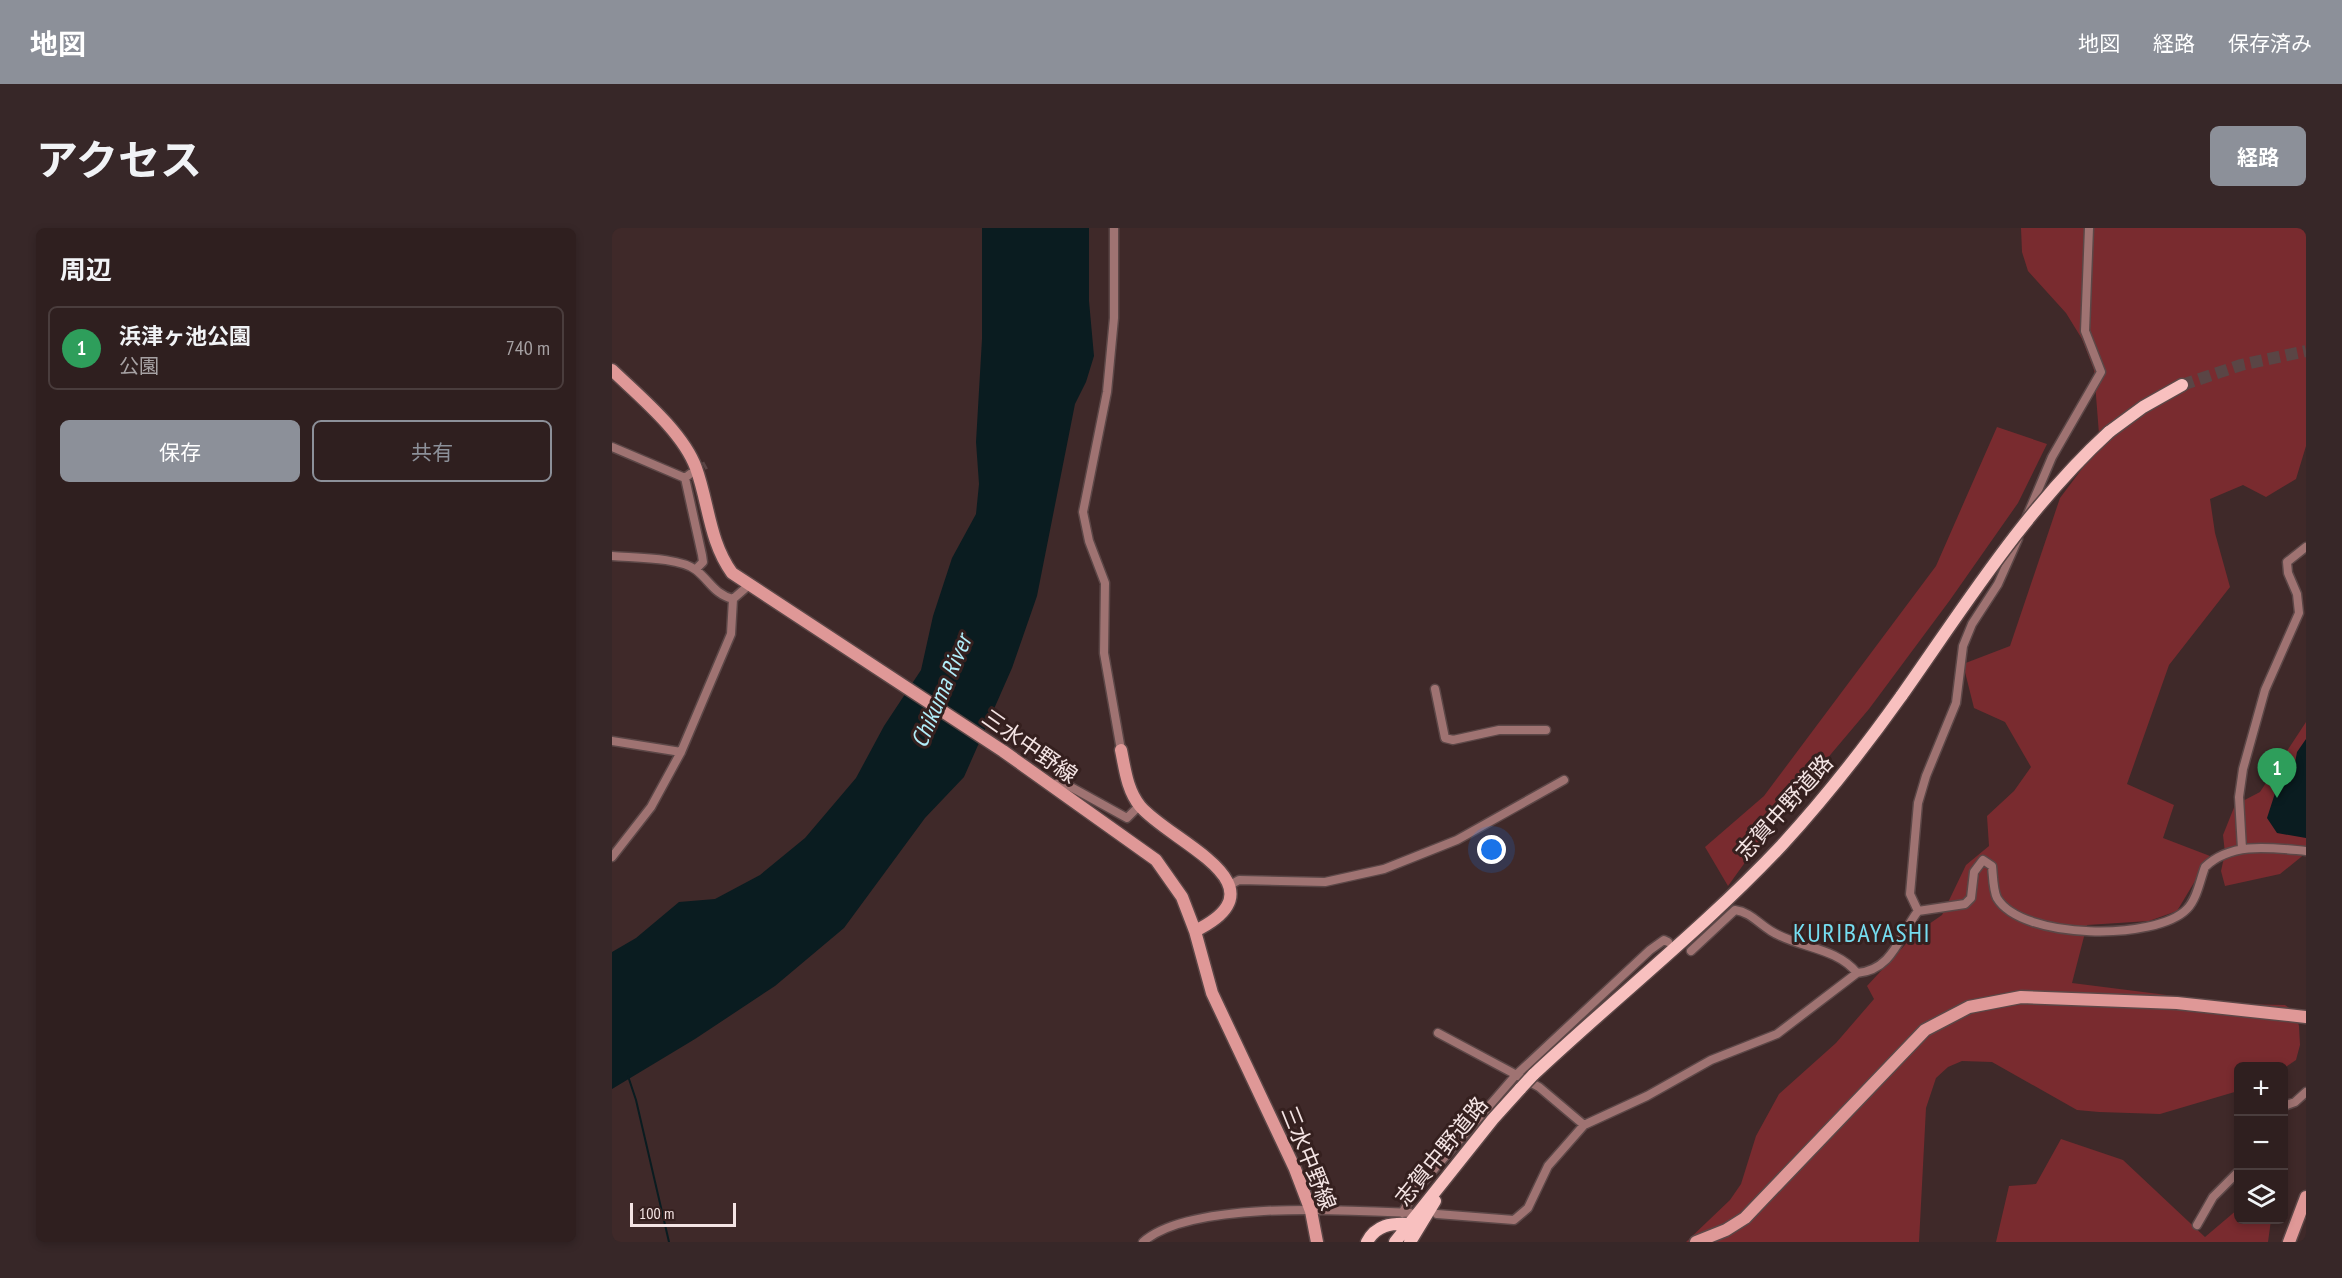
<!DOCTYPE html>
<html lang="ja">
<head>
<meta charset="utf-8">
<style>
	:root { --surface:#2f1f1f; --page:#372728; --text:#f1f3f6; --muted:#a7a2a4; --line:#4a3d3d; --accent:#8c9099 }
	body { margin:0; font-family:"PT Sans Narrow","Noto Sans JP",sans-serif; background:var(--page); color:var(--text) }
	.controls { position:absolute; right:18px; bottom:18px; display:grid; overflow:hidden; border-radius:9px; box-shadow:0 3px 9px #0003 }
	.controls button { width:54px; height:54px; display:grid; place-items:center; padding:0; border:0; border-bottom:2px solid var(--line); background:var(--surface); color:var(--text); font:30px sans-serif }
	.scale { position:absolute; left:18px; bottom:15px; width:106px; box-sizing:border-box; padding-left:6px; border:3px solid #f4e4e4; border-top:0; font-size:16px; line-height:21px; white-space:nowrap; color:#f4e4e4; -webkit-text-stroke:4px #35201f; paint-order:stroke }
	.you { position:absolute; left:880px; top:622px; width:21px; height:21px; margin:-15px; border:4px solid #fff; border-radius:50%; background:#1a73e8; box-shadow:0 0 0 9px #1a73e833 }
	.badge { display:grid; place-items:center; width:39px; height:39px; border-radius:50%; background:var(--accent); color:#fff; font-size:20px; font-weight:700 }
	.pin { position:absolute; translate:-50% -50px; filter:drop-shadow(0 2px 3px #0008) }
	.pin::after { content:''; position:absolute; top:32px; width:21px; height:18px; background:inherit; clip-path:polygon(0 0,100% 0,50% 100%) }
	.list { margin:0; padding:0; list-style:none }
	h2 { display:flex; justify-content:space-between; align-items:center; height:78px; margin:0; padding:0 24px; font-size:26px }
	h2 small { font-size:20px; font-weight:400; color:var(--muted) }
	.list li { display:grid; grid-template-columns:39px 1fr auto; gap:18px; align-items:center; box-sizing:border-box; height:84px; margin:0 12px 12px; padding:0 12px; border:2px solid var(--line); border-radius:9px }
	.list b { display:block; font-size:22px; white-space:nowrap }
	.list p { margin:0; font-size:20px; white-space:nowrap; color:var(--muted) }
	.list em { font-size:20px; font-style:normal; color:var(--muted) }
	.actions { display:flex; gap:12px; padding:18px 24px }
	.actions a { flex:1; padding:14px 0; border:2px solid var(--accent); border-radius:9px; text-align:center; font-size:21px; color:var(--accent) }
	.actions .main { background:var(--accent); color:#fff }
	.icon { flex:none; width:33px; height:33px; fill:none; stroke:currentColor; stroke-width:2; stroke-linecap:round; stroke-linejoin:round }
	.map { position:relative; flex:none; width:1694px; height:1014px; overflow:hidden; border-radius:9px }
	header { display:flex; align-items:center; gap:36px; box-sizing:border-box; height:84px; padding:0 30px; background:var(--accent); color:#fff }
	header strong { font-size:28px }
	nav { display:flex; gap:33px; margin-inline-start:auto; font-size:21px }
	.intro { display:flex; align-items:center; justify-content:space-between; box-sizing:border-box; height:144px; padding:0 36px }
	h1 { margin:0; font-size:42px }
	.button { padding:15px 27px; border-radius:9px; background:var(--accent); color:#fff; font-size:21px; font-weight:700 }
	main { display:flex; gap:36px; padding:0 36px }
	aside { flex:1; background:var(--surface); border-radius:9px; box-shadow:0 3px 9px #0003 }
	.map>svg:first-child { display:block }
	.green { fill:#792b2f }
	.water { fill:#0a1c20 }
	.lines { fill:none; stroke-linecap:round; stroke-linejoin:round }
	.stream { stroke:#0a1c20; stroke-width:2 }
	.street-tunnel { stroke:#5a4545; stroke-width:8; stroke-dasharray:8 4; stroke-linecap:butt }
	.primary-tunnel { stroke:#5a4545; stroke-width:12; stroke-dasharray:12 6; stroke-linecap:butt }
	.street-casing { stroke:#5c4747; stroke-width:11 }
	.secondary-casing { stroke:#5c4747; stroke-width:15 }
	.primary-casing { stroke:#5c4747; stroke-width:15 }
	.street { stroke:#9f7372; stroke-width:8 }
	.secondary { stroke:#df9897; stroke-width:12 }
	.primary { stroke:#f8c0bf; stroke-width:12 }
	.primary-bridge-casing { stroke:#5c4747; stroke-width:15; stroke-linecap:butt }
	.primary-bridge { stroke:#f8c0bf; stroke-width:12 }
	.labels { text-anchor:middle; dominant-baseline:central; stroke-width:6; stroke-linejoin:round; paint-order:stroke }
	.street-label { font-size:22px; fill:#f4e4e4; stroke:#35201f }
	.water-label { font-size:24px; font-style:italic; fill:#b2eefa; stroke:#35201f }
	.quarter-label { font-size:26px; letter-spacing:1.5px; fill:#75ddf0; stroke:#35201f }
</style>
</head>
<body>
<header>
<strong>地図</strong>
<nav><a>地図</a><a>経路</a><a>保存済み</a></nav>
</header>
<div class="intro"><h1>アクセス</h1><a class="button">経路</a></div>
<main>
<aside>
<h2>周辺<small></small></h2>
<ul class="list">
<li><span class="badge" style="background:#2e9e5b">1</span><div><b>浜津ヶ池公園</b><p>公園</p></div><em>740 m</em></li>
</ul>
<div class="actions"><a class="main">保存</a><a>共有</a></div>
</aside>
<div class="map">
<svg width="1694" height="1014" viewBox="0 0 1694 1014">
	<rect width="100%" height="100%" fill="#3f2929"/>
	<!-- green -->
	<path class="green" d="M 1409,0 L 1694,0 L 1694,218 L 1684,251 L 1654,269 L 1631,257 L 1598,271 L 1603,305 L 1618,359 L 1557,437 L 1515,556 L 1562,577 L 1551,610 L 1598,628 L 1565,683 L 1537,693 L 1475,697 L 1460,755 L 1626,776 L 1673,777 L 1683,784 L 1687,798 L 1688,817 L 1684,832 L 1672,840 L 1626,838 L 1626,863 L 1548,886 L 1487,884 L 1465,882 L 1380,834 L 1350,833 L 1336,839 L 1324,850 L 1314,880 L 1307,1014 L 1074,1014 L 1118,972 L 1129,956 L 1144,908 L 1167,866 L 1224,815 L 1262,771 L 1255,758 L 1304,705 L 1330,687 L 1354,637 L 1377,618 L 1375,588 L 1402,563 L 1419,539 L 1393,494 L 1362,480 L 1351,436 L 1398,418 L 1448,270 L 1469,242 L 1487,206 L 1482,142 L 1470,111 L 1454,85 L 1416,43 L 1410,24 Z
		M 1385,199 L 1435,216 L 1406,275 L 1338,372 L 1257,481 L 1165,590 L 1116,658 L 1093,619 L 1152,568 L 1324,338 Z
		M 1694,494 L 1694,625 L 1668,646 L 1613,658 L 1609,643 L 1613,625 L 1611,607 L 1623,577 L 1648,564 Z
		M 1449,911 L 1511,932 L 1593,1009 L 1626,981 L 1626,992 L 1659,992 L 1656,1014 L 1384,1014 L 1397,958 L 1424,956 Z"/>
	<!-- water -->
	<path class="water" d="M 370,0 L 477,0 L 477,73 L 482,128 L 474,154 L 463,176 L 425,368 L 400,440 L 352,549 L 313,590 L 232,700 L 163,758 L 83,811 L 0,861 L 0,724 L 24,710 L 67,674 L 103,671 L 148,647 L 193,610 L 244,550 L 272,498 L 309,442 L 321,388 L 340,330 L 364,286 L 367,256 L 364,214 L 370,111 Z
		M 1694,511 L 1694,610 L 1665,605 L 1655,590 L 1664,562 L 1682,540 L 1685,524 Z"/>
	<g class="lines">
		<!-- stream -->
		<path class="stream" d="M 16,848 L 24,872 L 57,1014"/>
		<!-- street-tunnel -->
		<path class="street-tunnel" d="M 81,244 L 94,237"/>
		<!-- primary-tunnel -->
		<path class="primary-tunnel" d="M 1570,157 L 1629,137 L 1694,123"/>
		<!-- street casing -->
		<g class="street-casing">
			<path id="street" d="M 502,0 L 502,90 L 495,164 L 471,284 L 477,313 L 493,355 L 492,425 L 509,522
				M 0,219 L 73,250 L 78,246
				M 73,250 L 90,327 L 91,334 L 84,341
				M 1415,288 L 1440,229 L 1489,144 L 1473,103 L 1477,0
				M 0,328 C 22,330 67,329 84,342 C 98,353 102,366 121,371 L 137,357
				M 823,461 L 833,510 L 841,512 L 887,502 L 934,502
				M 0,513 L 69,524
				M 441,559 L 448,553 L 515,590 L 528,577
				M 1630,621 L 1627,569 L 1631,541 L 1653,462 L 1687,385 L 1685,366 L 1676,345 L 1675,334 L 1694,319
				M 0,629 L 39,579 L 69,524 L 119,406 L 121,371
				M 618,657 L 627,652 L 713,654 L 772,641 L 845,612 L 952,552
				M 1306,683 L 1298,666 L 1306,575 L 1314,548 L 1344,475 L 1351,418 L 1360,396 L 1386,356 L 1406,311
				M 1079,723 L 1123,682 C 1138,684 1146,695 1159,703 C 1186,720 1224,719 1245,745
				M 826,805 L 927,859 L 972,897
				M 1672,878 L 1683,874 L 1694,864
				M 790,985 L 806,960 L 903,848 L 1038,722 L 1052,712 L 1056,714
				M 825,986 L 902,992 L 916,980 L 936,938 L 972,897 L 1035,868 L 1099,832 L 1165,806 L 1245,745 C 1281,742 1287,708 1306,683 L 1353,676 L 1359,670 L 1362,644 L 1371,632 L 1380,638 C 1381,647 1381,662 1385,670 C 1410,712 1544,713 1575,681 C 1585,671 1588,652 1593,639 C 1620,613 1661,620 1694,623
				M 1585,997 L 1601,969 L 1626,944
				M 531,1014 C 578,972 736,982 798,985"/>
		</g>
		<!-- secondary casing -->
		<g class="secondary-casing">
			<path id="secondary" d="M 0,142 C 27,168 71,204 84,240 C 97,276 97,313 120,345 L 391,523 L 544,632 L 570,669 L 583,703 L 600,765 L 683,941 L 699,983 L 705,1014
				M 509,522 C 513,541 515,562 528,578 C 558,614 677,657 583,703
				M 1084,1014 L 1114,1002 L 1133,990 L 1313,802 L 1357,779 L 1409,769 L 1565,775 L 1694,789
				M 1677,1014 L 1694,969"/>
		</g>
		<!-- primary casing -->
		<g class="primary-casing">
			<path id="primary" d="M 1497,204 L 1531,179 L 1570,157
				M 921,847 C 1003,770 1093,699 1170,617 C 1213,570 1253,519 1290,467
				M 755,1014 C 764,997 779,995 797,996
				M 783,1014 L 881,891 L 909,860
				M 798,1014 L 823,973"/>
		</g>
		<!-- street -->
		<use href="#street" class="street"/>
		<!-- secondary -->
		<use href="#secondary" class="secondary"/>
		<!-- primary -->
		<use href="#primary" class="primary"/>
		<!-- primary-bridge casing -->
		<g class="primary-bridge-casing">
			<path id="primary-bridge" d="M 1290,467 C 1354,376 1414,280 1497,204
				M 909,860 L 921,847"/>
		</g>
		<!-- primary-bridge -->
		<use href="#primary-bridge" class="primary-bridge"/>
	</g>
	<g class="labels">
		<!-- street labels -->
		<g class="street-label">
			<text transform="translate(418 518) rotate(35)">三水中野線</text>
			<text transform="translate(1172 579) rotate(-48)">志賀中野道路</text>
			<text transform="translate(829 923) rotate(-51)">志賀中野道路</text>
			<text transform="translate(697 930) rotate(68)">三水中野線</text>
		</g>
		<!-- water labels -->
		<g class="water-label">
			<text transform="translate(329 463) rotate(-67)">Chikuma River</text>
		</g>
		<!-- quarter labels -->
		<g class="quarter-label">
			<text x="1250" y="704">KURIBAYASHI</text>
		</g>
	</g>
</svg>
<div class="controls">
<button>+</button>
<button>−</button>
<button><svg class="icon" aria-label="layers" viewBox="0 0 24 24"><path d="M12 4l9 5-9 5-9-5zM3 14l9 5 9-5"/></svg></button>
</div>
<div class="scale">100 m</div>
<div class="you"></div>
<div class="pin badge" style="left:1665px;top:570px;background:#2e9e5b">1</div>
</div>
</main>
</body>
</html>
